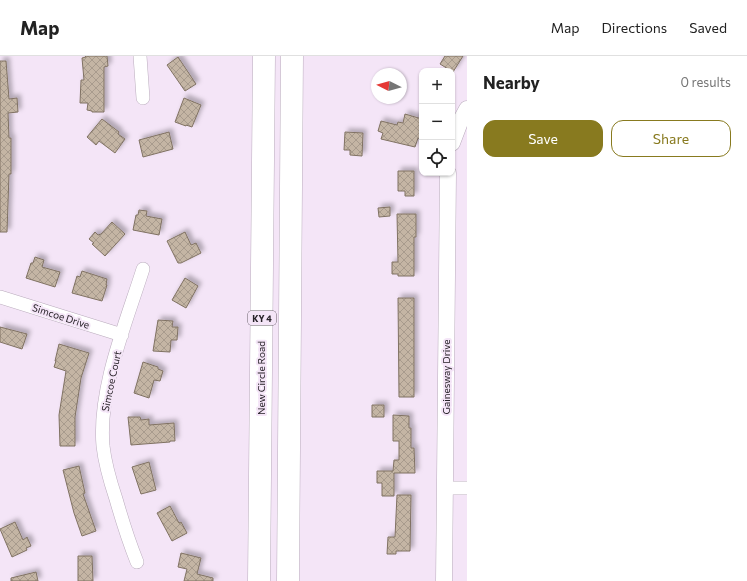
<!DOCTYPE html>
<html lang="en">
<head>
<meta charset="utf-8">
<style>
	:root { --surface:#fff; --page:#f6f6f6; --text:#222; --muted:#767676; --line:#e0e0e0; --accent:#887a1f }
	body { margin:0; font-family:Commissioner,sans-serif; background:var(--page); color:var(--text) }
	.controls { position:absolute; right:12px; top:12px; display:grid; overflow:hidden; border-radius:8px; box-shadow:0 1px 3px #0004 }
	.controls button { width:36px; height:36px; display:grid; place-items:center; padding:0; border:0; border-bottom:1px solid var(--line); background:var(--surface); color:var(--text); font:20px sans-serif }
	.compass { position:absolute; left:371px; top:12px; width:36px; height:36px; border-radius:50%; background:var(--surface); box-shadow:0 1px 3px #0004; rotate:276deg }
	.list { margin:0; padding:0; list-style:none }
	h2 { display:flex; justify-content:space-between; align-items:center; height:52px; margin:0; padding:0 16px; font-size:17px }
	h2 small { font-size:13px; font-weight:400; color:var(--muted) }
	.actions { display:flex; gap:8px; padding:12px 16px }
	.actions a { flex:1; padding:9px 0; border:1px solid var(--accent); border-radius:12px; text-align:center; font-size:14px; color:var(--accent) }
	.actions .main { background:var(--accent); color:#fff }
	.icon { flex:none; width:22px; height:22px; fill:none; stroke:currentColor; stroke-width:2; stroke-linecap:round; stroke-linejoin:round }
	.map { position:relative; flex:none; width:467px; height:525px; overflow:hidden }
	header { display:flex; align-items:center; gap:24px; box-sizing:border-box; height:56px; padding:0 20px; background:var(--surface); border-bottom:1px solid var(--line) }
	header strong { font-size:19px }
	nav { display:flex; gap:22px; margin-inline-start:auto; font-size:14px }
	main { display:flex }
	aside { flex:1; background:var(--surface) }
	.map>svg:first-child { display:block }
	.building { fill:url(#building-cross-hatch); stroke:#807263; filter:url(#shadow) }
	.lines { fill:none; stroke-linecap:round; stroke-linejoin:round }
	.minor-casing { stroke:#baacbd; stroke-width:14 }
	.tertiary-casing { stroke:#baacbd; stroke-width:17 }
	.motorway-casing { stroke:#baacbd; stroke-width:23 }
	.minor { stroke:#fff; stroke-width:13 }
	.tertiary { stroke:#fff; stroke-width:16 }
	.motorway { stroke:#fff; stroke-width:22 }
	.labels { text-anchor:middle; dominant-baseline:central; stroke-width:4; stroke-linejoin:round; paint-order:stroke }
	.shield { fill:#f4e5f7; stroke:#645c65; stroke-width:1 }
	.shield-label { font-size:9px; font-weight:bold; fill:#262127 }
	.street-label { font-size:10px; fill:#262127; stroke:#f4e5f7 }
</style>
</head>
<body>
<header>
<strong>Map</strong>
<nav><a>Map</a><a>Directions</a><a>Saved</a></nav>
</header>
<main>
<div class="map">
<svg width="467" height="525" viewBox="0 0 467 525">
	<defs>
		<pattern id="building-cross-hatch" width="8" height="8" patternUnits="userSpaceOnUse"><rect width="8" height="8" fill="#c4b5a4"/><path d="M0 0l8 8M0 8l8-8" fill="none" stroke="#a89b8d"/></pattern>
		<filter id="shadow"><feDropShadow dx="3.5" dy="-3.5" stdDeviation="2" flood-color="#0004"/></filter>
	</defs>
	<rect width="100%" height="100%" fill="#f4e5f7"/>
	<!-- building -->
	<path class="building" d="M 85,0 L 107,0 L 108,10 L 104,11 L 104,56 L 92,56 L 92,55 L 87,54 L 88,47 L 80,47 L 81,24 L 84,24 L 82,2 L 86,1 Z
		M 445,0 L 463,0 L 453,16 L 440,8 Z
		M 178,1 L 196,28 L 185,35 L 167,9 Z
		M 0,5 L 6,5 L 9,43 L 17,42 L 18,56 L 8,57 L 9,82 L 11,82 L 11,118 L 9,118 L 7,176 L 0,176 Z
		M 184,42 L 201,49 L 192,71 L 186,69 L 186,70 L 175,66 Z
		M 405,58 L 422,63 L 422,76 L 420,83 L 418,82 L 415,91 L 381,83 L 383,77 L 378,75 L 381,65 L 397,69 L 398,66 L 403,67 Z
		M 102,63 L 119,76 L 118,78 L 125,83 L 115,97 L 99,85 L 96,89 L 87,81 Z
		M 169,76 L 173,93 L 143,101 L 139,84 Z
		M 345,76 L 363,77 L 362,100 L 350,99 L 350,94 L 344,94 Z
		M 398,115 L 414,115 L 414,140 L 405,140 L 405,135 L 398,135 Z
		M 390,151 L 390,160 L 379,161 L 378,152 Z
		M 139,154 L 147,155 L 146,160 L 162,163 L 159,179 L 133,174 L 136,159 L 138,159 Z
		M 397,158 L 416,158 L 416,181 L 414,181 L 414,220 L 398,220 L 398,218 L 392,218 L 392,206 L 398,206 Z
		M 112,166 L 125,178 L 105,200 L 92,188 L 94,187 L 89,183 L 95,176 L 98,179 L 101,178 Z
		M 185,176 L 191,189 L 196,187 L 201,197 L 181,207 L 178,207 L 167,185 Z
		M 35,201 L 44,204 L 42,211 L 60,216 L 55,231 L 26,222 L 31,207 L 33,207 Z
		M 82,215 L 107,223 L 106,229 L 107,229 L 102,245 L 72,237 L 77,220 L 80,221 Z
		M 185,222 L 198,230 L 186,252 L 172,244 Z
		M 398,242 L 414,242 L 414,341 L 399,341 Z
		M 158,264 L 173,265 L 172,271 L 178,271 L 177,284 L 171,284 L 170,296 L 153,295 Z
		M 0,271 L 27,278 L 22,293 L 0,286 Z
		M 59,288 L 89,297 L 81,322 L 75,361 L 75,390 L 60,390 L 59,359 L 66,315 L 54,311 L 56,305 L 55,305 Z
		M 143,306 L 158,311 L 158,313 L 163,315 L 160,325 L 154,324 L 149,342 L 134,337 Z
		M 372,349 L 384,349 L 384,361 L 372,361 Z
		M 393,359 L 409,360 L 409,372 L 411,372 L 411,392 L 414,392 L 415,417 L 394,417 L 394,440 L 382,440 L 382,427 L 377,427 L 377,415 L 393,415 L 394,404 L 399,404 L 399,385 L 393,385 Z
		M 128,361 L 140,361 L 141,364 L 149,363 L 149,369 L 174,367 L 175,385 L 170,385 L 170,386 L 131,389 Z
		M 149,406 L 156,434 L 141,438 L 132,411 Z
		M 79,410 L 85,437 L 83,438 L 96,475 L 82,480 L 74,457 L 63,414 Z
		M 397,439 L 411,439 L 410,495 L 396,495 L 396,498 L 387,498 L 388,481 L 395,481 Z
		M 170,450 L 179,467 L 181,466 L 187,477 L 172,485 L 157,457 Z
		M 15,466 L 23,484 L 27,481 L 31,490 L 26,492 L 27,494 L 12,501 L 0,473 Z
		M 181,497 L 201,502 L 197,518 L 213,522 L 213,525 L 184,525 L 187,513 L 178,511 Z
		M 78,500 L 92,500 L 93,525 L 78,525 Z
		M 36,516 L 38,525 L 11,525 L 11,522 Z"/>
	<g class="lines">
		<!-- minor casing -->
		<g class="minor-casing">
			<path id="minor" d="M 140,0 L 143,42
				M 0,241 L 122,279
				M 446,432 L 467,432
				M 137,506 C 129,486 122,464 116,443 C 110,425 105,408 103,390 C 98,333 126,267 143,213"/>
		</g>
		<!-- tertiary casing -->
		<g class="tertiary-casing">
			<path id="tertiary" d="M 452,87 L 460,66 L 467,53
				M 444,525 L 448,117"/>
		</g>
		<!-- motorway casing -->
		<g class="motorway-casing">
			<path id="motorway" d="M 259,525 L 264,0
				M 288,525 L 292,0"/>
		</g>
		<!-- minor -->
		<use href="#minor" class="minor"/>
		<!-- tertiary -->
		<use href="#tertiary" class="tertiary"/>
		<!-- motorway -->
		<use href="#motorway" class="motorway"/>
	</g>
	<g class="labels">
		<!-- shield labels -->
		<rect class="shield" x="248" y="255" width="28" height="14" rx="3"/>
		<g class="shield-label">
			<text x="262" y="262">KY 4</text>
		</g>
		<!-- street labels -->
		<g class="street-label">
			<text transform="translate(61 260) rotate(18)">Simcoe Drive</text>
			<text transform="translate(446 321) rotate(-90)">Gainesway Drive</text>
			<text transform="translate(261 322) rotate(-90)">New Circle Road</text>
			<text transform="translate(111 325) rotate(-78)">Simcoe Court</text>
		</g>
	</g>
</svg>
<div class="controls">
<button>+</button>
<button>−</button>
<button><svg class="icon" aria-label="locate" viewBox="0 0 24 24"><circle cx="12" cy="12" r="6"/><path d="M12 2v4M12 18v4M2 12h4M18 12h4"/></svg></button>
</div>
<svg class="compass" viewBox="-18 -18 36 36"><path d="M0-13l5 13h-10z" fill="#e53935"/><path d="M0 13l5-13h-10z" fill="#767676"/></svg>
</div>
<aside>
<h2>Nearby<small>0 results</small></h2>
<ul class="list">
</ul>
<div class="actions"><a class="main">Save</a><a>Share</a></div>
</aside>
</main>
</body>
</html>
